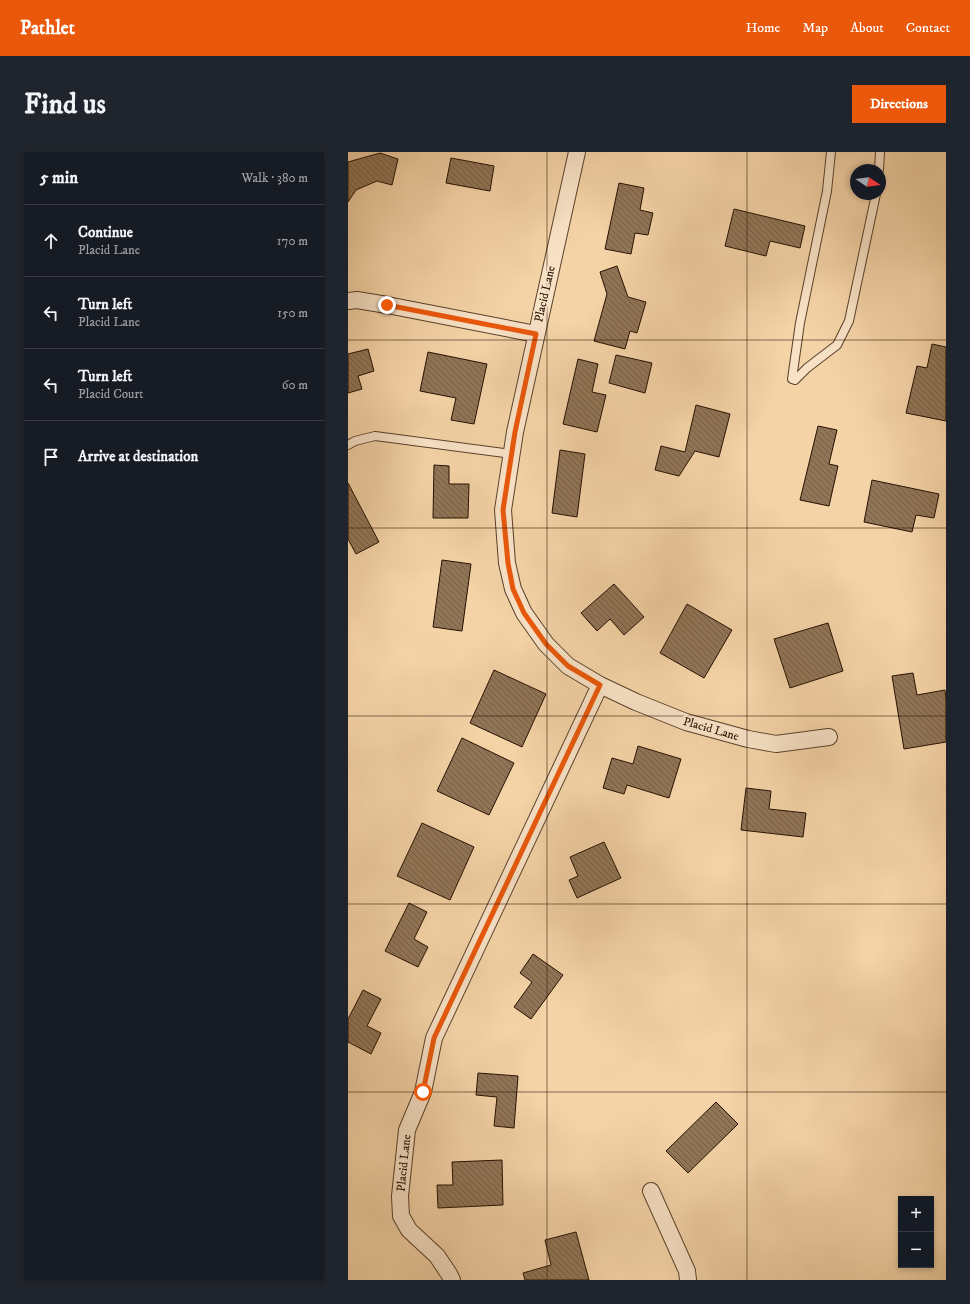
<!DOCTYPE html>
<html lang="en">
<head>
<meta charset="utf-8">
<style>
	:root { --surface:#171b24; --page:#20242c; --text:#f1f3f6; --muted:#9ea1a6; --line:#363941; --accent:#ea580c }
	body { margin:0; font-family:"IM FELL DW Pica",serif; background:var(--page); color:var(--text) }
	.controls { position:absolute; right:12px; bottom:12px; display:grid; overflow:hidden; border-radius:0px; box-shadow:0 2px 6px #0003 }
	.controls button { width:36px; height:36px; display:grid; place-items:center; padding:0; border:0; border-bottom:1px solid var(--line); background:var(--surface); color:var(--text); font:20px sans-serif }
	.compass { position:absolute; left:502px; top:12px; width:36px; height:36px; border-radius:50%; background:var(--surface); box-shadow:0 2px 6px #0003; rotate:103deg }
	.stop { position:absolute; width:12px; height:12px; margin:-9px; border:3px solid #ea580c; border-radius:50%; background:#fff }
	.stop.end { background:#ea580c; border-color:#fff; box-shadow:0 1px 4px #0008 }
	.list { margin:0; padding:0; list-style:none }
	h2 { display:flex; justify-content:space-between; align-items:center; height:52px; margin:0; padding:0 16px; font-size:17px }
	h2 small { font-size:13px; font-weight:400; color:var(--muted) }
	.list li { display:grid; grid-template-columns:26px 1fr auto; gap:12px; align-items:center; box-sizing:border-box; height:72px; padding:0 16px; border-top:1px solid var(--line) }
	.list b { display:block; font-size:15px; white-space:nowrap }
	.list p { margin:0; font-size:13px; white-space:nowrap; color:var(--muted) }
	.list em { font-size:13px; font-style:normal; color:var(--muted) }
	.icon { flex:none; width:22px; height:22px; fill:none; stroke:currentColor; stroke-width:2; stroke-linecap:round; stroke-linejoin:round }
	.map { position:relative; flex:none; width:598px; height:1128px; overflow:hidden; border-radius:0px }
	header { display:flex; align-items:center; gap:24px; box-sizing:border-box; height:56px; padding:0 20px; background:var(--accent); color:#fff }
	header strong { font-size:19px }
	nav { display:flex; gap:22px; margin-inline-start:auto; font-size:14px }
	.intro { display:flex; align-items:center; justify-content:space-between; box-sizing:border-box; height:96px; padding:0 24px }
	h1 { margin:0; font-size:28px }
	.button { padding:10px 18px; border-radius:0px; background:var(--accent); color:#fff; font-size:14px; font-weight:700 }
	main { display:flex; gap:24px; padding:0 24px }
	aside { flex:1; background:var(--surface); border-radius:0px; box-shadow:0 2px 6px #0003 }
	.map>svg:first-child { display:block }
	.building { fill:url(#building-back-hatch); stroke:#251000 }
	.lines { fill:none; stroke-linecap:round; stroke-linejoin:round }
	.lane-casing { stroke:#59412a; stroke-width:10 }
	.street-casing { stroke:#59412a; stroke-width:18 }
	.lane { stroke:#f8e2c6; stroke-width:8 }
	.street { stroke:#f8e2c6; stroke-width:16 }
	.route { stroke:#ea580c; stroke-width:5 }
	.grid { fill:none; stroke:#251000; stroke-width:1; stroke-opacity:0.55 }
	.labels { text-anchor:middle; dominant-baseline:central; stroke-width:4; stroke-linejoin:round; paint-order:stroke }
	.street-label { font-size:12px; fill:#251000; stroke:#f8e2c6 }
</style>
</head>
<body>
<header>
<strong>Pathlet</strong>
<nav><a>Home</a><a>Map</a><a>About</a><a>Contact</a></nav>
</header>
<div class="intro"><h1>Find us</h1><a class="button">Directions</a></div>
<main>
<aside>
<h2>5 min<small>Walk · 380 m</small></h2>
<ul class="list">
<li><svg class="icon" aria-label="ahead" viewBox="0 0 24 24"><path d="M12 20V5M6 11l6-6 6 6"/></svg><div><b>Continue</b><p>Placid Lane</p></div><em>170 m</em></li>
<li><svg class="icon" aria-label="left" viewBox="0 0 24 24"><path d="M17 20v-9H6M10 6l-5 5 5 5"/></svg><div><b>Turn left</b><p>Placid Lane</p></div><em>150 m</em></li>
<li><svg class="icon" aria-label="left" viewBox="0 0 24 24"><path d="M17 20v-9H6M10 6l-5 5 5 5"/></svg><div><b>Turn left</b><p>Placid Court</p></div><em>60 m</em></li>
<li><svg class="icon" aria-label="arrive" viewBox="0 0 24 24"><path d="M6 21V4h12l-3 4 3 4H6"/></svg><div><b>Arrive at destination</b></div></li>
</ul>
</aside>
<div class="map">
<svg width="598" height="1128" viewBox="0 0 598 1128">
	<defs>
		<pattern id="building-back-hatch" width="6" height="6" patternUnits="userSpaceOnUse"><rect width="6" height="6" fill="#917557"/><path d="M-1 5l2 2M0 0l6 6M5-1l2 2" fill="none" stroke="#765f46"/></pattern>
	</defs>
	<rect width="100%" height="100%" fill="#f4d3a7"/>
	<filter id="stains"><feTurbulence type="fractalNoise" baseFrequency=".005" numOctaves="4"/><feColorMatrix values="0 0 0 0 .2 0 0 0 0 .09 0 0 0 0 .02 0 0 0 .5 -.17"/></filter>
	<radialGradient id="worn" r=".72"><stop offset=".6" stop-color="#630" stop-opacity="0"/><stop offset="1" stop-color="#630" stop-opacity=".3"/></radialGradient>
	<!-- building -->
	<path class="building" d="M 32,1 L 50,7 L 44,33 L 29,29 L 8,38 L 0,50 L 0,10 Z
		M 103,6 L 146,14 L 142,39 L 98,31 Z
		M 271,31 L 296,36 L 292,58 L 305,61 L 300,83 L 287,81 L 283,102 L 257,97 Z
		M 386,57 L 457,74 L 452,96 L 422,89 L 418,104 L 377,94 Z
		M 269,114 L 280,145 L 298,150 L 289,181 L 282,179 L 277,197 L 246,189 L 259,142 L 252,120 Z
		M 584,192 L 598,195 L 598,269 L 558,261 L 569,214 L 579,216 Z
		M 20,197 L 26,219 L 10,224 L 14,237 L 0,241 L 0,202 Z
		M 80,200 L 139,212 L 126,272 L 103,268 L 108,246 L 72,239 Z
		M 268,203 L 304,211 L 297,241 L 261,231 Z
		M 230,207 L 250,212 L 244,240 L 258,243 L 249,280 L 215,272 Z
		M 348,253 L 382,262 L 371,305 L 347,299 L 331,324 L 307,318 L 313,294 L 337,300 Z
		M 470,274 L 489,278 L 481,312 L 490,314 L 481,354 L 452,348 Z
		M 212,298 L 237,302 L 229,365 L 204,361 Z
		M 86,313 L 101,314 L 101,332 L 121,332 L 120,366 L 85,366 Z
		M 524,328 L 591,342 L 586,366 L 568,363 L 564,380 L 516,370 Z
		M 0,331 L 31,390 L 8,402 L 0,387 Z
		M 94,408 L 123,412 L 114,479 L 85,475 Z
		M 266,432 L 296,465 L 276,483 L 262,467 L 249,479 L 233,461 Z
		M 339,452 L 384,478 L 356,526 L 312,501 Z
		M 480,471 L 495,519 L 442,536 L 426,487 Z
		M 146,518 L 198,542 L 174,595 L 122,571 Z
		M 565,521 L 569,543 L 597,538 L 598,548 L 598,590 L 556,597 L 544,524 Z
		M 114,586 L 166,611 L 141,663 L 89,639 Z
		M 290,594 L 333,607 L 321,646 L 279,633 L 276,642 L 255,636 L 264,606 L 285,612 Z
		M 398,636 L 423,639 L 421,657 L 458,661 L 455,685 L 393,678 Z
		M 74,671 L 126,695 L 102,748 L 49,724 Z
		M 256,690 L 273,726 L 229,746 L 221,728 L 230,724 L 222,705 Z
		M 61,751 L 79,760 L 66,787 L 80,795 L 70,815 L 37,799 Z
		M 185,802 L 215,823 L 183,867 L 166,855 L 184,830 L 172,821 Z
		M 15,838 L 33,847 L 19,874 L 33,881 L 23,902 L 0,890 L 0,867 Z
		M 130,921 L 170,924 L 166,976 L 146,974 L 149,945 L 128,943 Z
		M 368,950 L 390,972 L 340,1021 L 318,999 Z
		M 154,1008 L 155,1053 L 90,1056 L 89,1033 L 105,1033 L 104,1010 Z
		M 228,1080 L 241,1128 L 177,1128 L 175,1121 L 203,1113 L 197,1088 Z"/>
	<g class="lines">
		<!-- lane casing -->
		<g class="lane-casing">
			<path id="lane" d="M 483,0 L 479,39 L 452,171 L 444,227 L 447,228 L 459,216 L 489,193 L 501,169 L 528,42
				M 531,18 L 532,0
				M 0,293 L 7,289 L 27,284 L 164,302"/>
		</g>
		<!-- street casing -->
		<g class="street-casing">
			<path id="street" d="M 229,0 L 167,280 L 155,358 L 159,411 L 165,437 L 176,461 L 198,492 L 220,514 L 252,533 L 288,550 L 338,570 L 400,587 L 428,592 L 481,585
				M 0,149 L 9,148 L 39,153 L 188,182
				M 303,1039 L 339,1119 L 340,1128
				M 104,1128 L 101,1122 L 89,1104 L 61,1078 L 53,1064 L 52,1044 L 59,978 L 75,940 L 86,886 L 252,533"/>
		</g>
		<!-- lane -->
		<use href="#lane" class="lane"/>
		<!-- street -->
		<use href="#street" class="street"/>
	</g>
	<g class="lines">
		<!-- route -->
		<path class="route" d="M 39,153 L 188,182 L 167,280 L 155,358 L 160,411 L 165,437 L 176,461 L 198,492 L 220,514 L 252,533 L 86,886 L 75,940"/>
	</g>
	<!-- grid -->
	<path class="grid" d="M 199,0 L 199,1128M 399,0 L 399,1128M 0,188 L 598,188M 0,376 L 598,376M 0,564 L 598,564M 0,752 L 598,752M 0,940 L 598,940"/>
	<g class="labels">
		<!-- street labels -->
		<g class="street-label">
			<text transform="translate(197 142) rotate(-77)">Placid Lane</text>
			<text transform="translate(363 577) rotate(16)">Placid Lane</text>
			<text transform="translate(56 1011) rotate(-84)">Placid Lane</text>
		</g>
	</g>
	<rect width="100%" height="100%" filter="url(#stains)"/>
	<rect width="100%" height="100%" fill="url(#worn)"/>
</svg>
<div class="controls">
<button>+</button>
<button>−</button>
</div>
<svg class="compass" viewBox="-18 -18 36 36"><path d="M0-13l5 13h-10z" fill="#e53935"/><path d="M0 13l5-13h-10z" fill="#9ea1a6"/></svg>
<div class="stop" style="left:75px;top:940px"></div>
<div class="stop end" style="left:39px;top:153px"></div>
</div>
</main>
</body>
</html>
